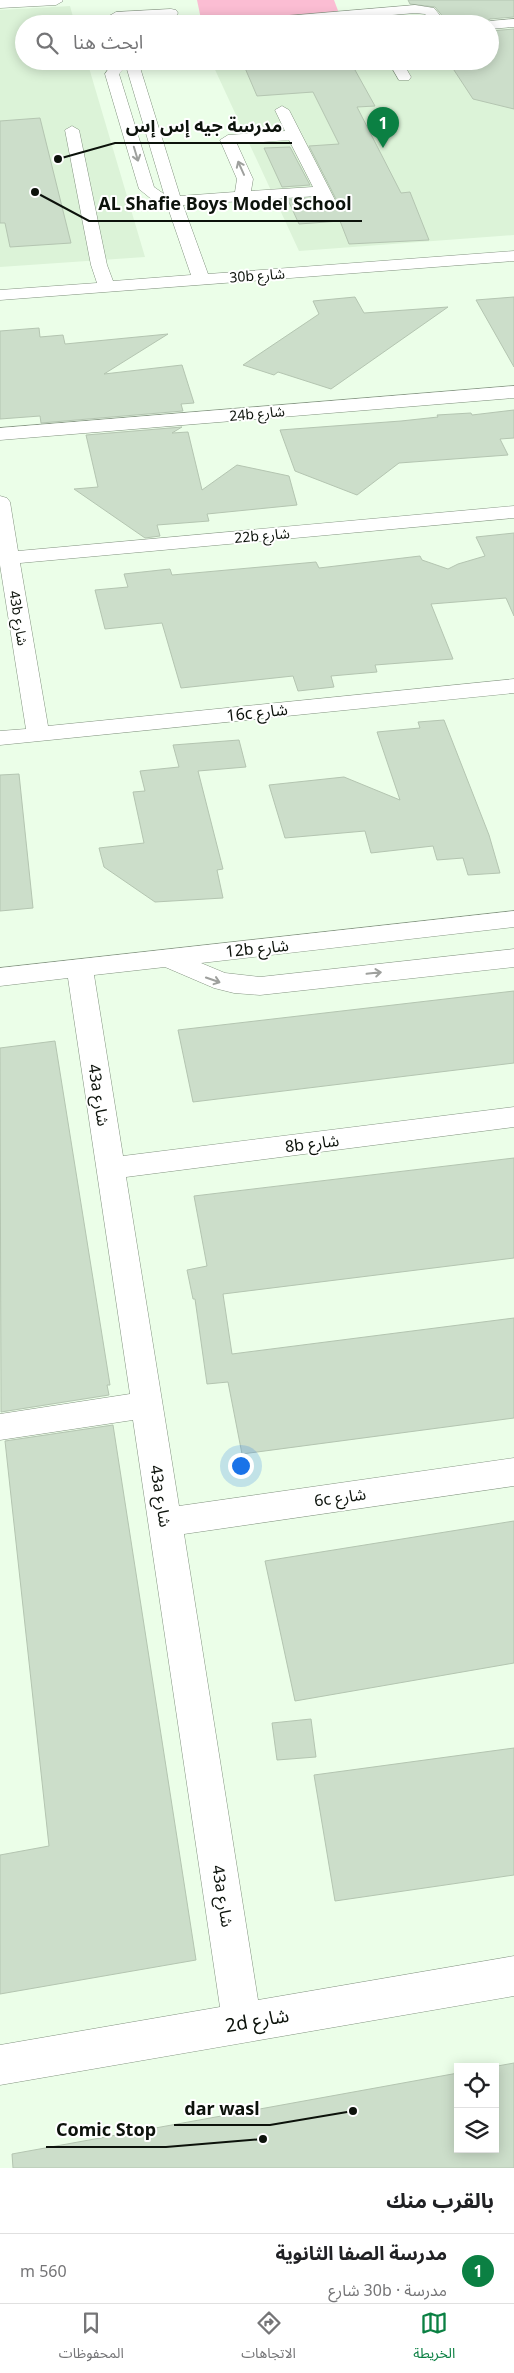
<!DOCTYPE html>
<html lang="ar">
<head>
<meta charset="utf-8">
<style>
	:root { --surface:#fff; --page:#f6f6f6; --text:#202124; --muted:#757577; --line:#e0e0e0; --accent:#0b8043 }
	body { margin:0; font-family:"Noto Sans","Noto Sans Arabic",sans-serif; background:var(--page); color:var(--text); direction:rtl }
	.controls { position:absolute; right:15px; bottom:15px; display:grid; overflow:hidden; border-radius:0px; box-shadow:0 2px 12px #0003 }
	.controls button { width:45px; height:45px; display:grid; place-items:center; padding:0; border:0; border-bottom:1px solid var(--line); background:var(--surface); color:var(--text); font:25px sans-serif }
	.you { position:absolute; left:240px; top:1465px; width:18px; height:18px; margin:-12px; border:4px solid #fff; border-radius:50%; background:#1a73e8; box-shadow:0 0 0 8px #1a73e833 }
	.badge { display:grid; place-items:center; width:32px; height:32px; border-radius:50%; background:var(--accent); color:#fff; font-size:16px; font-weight:700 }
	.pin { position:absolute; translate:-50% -41px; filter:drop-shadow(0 1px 2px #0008) }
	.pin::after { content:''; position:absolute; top:26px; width:18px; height:15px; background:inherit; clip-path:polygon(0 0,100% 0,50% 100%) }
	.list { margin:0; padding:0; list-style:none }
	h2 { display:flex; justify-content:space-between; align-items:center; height:65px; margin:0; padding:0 20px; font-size:21px }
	h2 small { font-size:16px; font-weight:400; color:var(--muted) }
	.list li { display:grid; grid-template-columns:32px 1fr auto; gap:15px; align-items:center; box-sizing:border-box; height:70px; padding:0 20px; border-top:1px solid var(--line) }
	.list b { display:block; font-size:19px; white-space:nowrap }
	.list p { margin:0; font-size:16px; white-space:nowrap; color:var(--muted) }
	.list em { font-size:16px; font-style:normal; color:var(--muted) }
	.icon { flex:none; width:28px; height:28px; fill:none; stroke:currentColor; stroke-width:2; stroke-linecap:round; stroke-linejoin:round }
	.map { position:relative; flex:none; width:514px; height:2168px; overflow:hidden; direction:ltr }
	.search { position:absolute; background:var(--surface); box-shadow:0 2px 12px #0003; left:15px; right:15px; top:15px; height:55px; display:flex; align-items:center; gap:12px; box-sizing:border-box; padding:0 18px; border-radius:28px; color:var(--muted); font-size:19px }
	.sheet { height:135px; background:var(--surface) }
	nav { display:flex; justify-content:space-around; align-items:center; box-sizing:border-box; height:70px; border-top:1px solid var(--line); background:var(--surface); font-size:14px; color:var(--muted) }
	nav a { display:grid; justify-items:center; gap:2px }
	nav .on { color:var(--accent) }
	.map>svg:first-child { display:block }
	.built { fill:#dcf3d8 }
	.green { fill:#fbbdd3 }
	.building { fill:#ccdeca; stroke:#b4c5b1 }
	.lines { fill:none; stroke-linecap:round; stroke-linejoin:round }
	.minor-casing { stroke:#839380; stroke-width:1 }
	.minor { fill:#fff; fill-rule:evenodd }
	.oneway { stroke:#9ea09d }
	.labels { text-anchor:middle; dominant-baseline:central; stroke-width:4; stroke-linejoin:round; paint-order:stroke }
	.far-street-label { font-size:14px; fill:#0c120b; stroke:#fff }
	.street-label { font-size:16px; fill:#0c120b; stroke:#fff }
	.near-street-label { font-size:19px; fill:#0c120b; stroke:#fff }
	.leader { fill:none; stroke:#0c120b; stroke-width:2 }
	.callout-dot { fill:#0c120b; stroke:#fff; stroke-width:2 }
	.callout-label { font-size:18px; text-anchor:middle; font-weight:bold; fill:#0c120b; stroke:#fff; stroke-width:4; stroke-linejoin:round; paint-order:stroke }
</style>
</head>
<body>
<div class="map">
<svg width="514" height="2168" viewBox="0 0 514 2168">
	<rect width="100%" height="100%" fill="#ebfee8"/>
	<!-- built -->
	<path class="built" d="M 70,6 L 75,24 L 24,24 L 24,61 L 87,61 L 145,257 L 0,267 L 0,10 Z
		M 514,32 L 514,235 L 299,251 L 211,61 L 490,61 Z"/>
	<!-- green -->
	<path class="green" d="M 197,0 L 334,0 L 343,24 L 202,24 Z"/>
	<!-- building -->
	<path class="building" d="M 408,0 L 514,0 L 514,17 L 490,19 L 482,24 L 449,24 L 435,7 L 410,4 Z
		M 514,29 L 514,109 L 473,99 L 448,61 L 490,61 L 490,31 Z
		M 242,61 L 350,61 L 375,106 L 357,107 L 401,193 L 410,192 L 429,240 L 349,244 L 340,221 L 299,224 L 288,200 L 316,198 L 322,207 L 334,207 L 338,203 L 309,146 L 339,144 L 313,92 L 257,96 Z
		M 40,118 L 71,243 L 10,247 L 5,223 L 0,223 L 0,121 Z
		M 290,147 L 310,185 L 282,187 L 264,148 Z
		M 355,297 L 364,313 L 448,307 L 331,389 L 278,372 L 274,375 L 243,365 L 319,314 L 313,301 Z
		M 514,297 L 514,367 L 476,300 Z
		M 39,328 L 40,337 L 63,335 L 65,344 L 168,334 L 104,374 L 182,365 L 194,403 L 181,404 L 183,411 L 41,423 L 40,416 L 0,419 L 0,331 Z
		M 514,410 L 514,438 L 500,439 L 508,455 L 399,463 L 357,495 L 295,471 L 280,430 L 401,421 L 438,417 L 437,415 L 471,413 L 472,415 Z
		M 182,427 L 172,433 L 188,432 L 202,490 L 237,465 L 289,476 L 297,505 L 207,514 L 209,521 L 157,525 L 160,536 L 145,538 L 74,489 L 98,487 L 86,435 Z
		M 514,533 L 514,616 L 506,598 L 431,604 L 453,659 L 375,665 L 377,672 L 331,676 L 334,687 L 298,691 L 293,676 L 181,688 L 162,623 L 105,629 L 95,590 L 128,587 L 124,574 L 170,569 L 172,575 L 316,562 L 319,568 L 420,556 L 422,560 L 448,569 L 458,564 L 485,556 L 476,537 Z
		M 444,720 L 489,835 L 500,873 L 468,875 L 463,858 L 437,860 L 433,846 L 371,853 L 365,831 L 285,838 L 269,785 L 344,777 L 400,800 L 377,732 L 420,728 L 418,722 Z
		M 239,740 L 246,767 L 198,771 L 223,869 L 217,870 L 223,898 L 155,902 L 104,867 L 99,848 L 144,843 L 133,792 L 145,791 L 140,771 L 179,767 L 173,745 Z
		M 19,774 L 33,908 L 0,911 L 0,775 Z
		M 514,991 L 514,1063 L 193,1102 L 178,1030 Z
		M 55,1041 L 110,1385 L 107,1385 L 109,1395 L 1,1412 L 0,1048 Z
		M 514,1158 L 514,1258 L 223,1294 L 232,1354 L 514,1318 L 514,1418 L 242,1454 L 228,1382 L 207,1384 L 195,1299 L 193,1299 L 187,1270 L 207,1266 L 194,1196 Z
		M 113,1425 L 196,1960 L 0,1994 L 0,1855 L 49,1846 L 5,1441 Z
		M 514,1521 L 514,1663 L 295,1701 L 265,1561 Z
		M 311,1719 L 316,1757 L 277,1760 L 272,1723 Z
		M 514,1748 L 514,1875 L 335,1901 L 314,1775 Z
		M 514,2063 L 514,2168 L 13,2168 L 12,2154 L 458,2073 L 458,2149 L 495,2149 L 495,2067 L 492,2067 Z"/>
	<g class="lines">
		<!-- minor casing -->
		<g class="minor-casing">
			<path id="minor" d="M 0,0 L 62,0 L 63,1 L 56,5 L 0,8 Z
				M 415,5 L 434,8 L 447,24 L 433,24 L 425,14 L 415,13 L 289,24 L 231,24 L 238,20 Z
				M 171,9 L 176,10 L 178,13 L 176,16 L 116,20 L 109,16 L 116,12 Z
				M 514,19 L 514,27 L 490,29 L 490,24 L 484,24 L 490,21 Z
				M 114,61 L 138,61 L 180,196 L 235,192 L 237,179 L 220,140 L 228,135 L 285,131 L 275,110 L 282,106 L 289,110 L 336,202 L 334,205 L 322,205 L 317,196 L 183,205 L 208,274 L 514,251 L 514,261 L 0,300 L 0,290 L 97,283 L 91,265 L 65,130 L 72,126 L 79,130 L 107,265 L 113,281 L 191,275 L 167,205 L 155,202 L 139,189 L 105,74 ZM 126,66 L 164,194 L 154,187 L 119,74 ZM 289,140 L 313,187 L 251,191 L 253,179 L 237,144 Z
				M 388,61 L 402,61 L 411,77 L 409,80 L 399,80 Z
				M 514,386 L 514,398 L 0,440 L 0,428 Z
				M 0,496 L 7,498 L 10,502 L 18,551 L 514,506 L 514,518 L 20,563 L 48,726 L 514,679 L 514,693 L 0,745 L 0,731 L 26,729 L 0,565 Z
				M 514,911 L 514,927 L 201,963 L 225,973 L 260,977 L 514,949 L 514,967 L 260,995 L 234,993 L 214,988 L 165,967 L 94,975 L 123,1156 L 514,1107 L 514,1127 L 126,1177 L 179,1506 L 514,1458 L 514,1486 L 184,1534 L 258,2000 L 514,1956 L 514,1996 L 0,2085 L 0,2045 L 220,2007 L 133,1420 L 0,1440 L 0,1414 L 130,1394 L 68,978 L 0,986 L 0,968 Z"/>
		</g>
		<!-- minor -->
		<use href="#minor" class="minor"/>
	</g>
	<!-- one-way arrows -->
	<defs><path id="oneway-shaft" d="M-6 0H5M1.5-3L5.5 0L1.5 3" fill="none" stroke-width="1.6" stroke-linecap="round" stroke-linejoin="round" transform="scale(1.25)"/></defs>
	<g class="oneway">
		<use href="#oneway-shaft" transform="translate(136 154) rotate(73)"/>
		<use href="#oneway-shaft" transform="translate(241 168) rotate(-114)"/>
		<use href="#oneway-shaft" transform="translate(374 973) rotate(-6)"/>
		<use href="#oneway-shaft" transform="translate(213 980) rotate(19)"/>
	</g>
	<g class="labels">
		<!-- far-street labels -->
		<g class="far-street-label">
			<text transform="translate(257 275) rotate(-4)">30b شارع</text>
			<text transform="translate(257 413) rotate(-5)">24b شارع</text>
			<text transform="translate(262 535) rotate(-5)">22b شارع</text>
			<text transform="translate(19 618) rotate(81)">43b شارع</text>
		</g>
		<!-- street labels -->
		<g class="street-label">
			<text transform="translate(257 712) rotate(-6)">16c شارع</text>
			<text transform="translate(257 948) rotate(-6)">12b شارع</text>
			<text transform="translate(99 1095) rotate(81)">43a شارع</text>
			<text transform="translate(312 1143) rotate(-7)">8b شارع</text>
			<text transform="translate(161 1496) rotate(81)">43a شارع</text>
			<text transform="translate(340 1497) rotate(-8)">6c شارع</text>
			<text transform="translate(223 1896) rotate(81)">43a شارع</text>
		</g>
		<!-- near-street labels -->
		<g class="near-street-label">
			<text transform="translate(257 2020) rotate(-10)">2d شارع</text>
		</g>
	</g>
	<!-- callouts -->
	<path class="leader" d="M58 159L115 143H292M35 192L89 221H362M353 2111L270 2125H174M263 2139L166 2147H46"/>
	<g class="callout-dot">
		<circle cx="58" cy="159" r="5"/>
		<circle cx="35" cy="192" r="5"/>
		<circle cx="353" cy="2111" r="5"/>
		<circle cx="263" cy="2139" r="5"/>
	</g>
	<g class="callout-label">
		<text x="204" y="132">مدرسة جيه إس إس</text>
		<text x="225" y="210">AL Shafie Boys Model School</text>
		<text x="222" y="2115">dar wasl</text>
		<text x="106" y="2136">Comic Stop</text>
	</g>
</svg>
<div class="controls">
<button><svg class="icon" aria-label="locate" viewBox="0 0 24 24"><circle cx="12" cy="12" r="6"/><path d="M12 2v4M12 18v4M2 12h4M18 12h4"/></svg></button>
<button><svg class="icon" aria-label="layers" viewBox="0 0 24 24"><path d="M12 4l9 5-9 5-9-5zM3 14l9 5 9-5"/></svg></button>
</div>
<div class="you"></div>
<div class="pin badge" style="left:383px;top:148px">1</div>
<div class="search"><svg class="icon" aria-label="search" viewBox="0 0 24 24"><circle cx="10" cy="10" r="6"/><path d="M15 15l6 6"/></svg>ابحث هنا</div>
</div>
<section class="sheet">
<h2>بالقرب منك<small></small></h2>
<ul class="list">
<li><span class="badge">1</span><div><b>مدرسة الصفا الثانوية</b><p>مدرسة · 30b شارع</p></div><em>560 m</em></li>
</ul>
</section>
<nav>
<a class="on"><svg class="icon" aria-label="map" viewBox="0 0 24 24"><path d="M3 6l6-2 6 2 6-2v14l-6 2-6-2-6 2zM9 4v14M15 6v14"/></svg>الخريطة</a>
<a><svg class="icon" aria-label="directions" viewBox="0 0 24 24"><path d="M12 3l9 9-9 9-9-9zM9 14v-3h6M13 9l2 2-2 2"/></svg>الاتجاهات</a>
<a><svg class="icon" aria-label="saved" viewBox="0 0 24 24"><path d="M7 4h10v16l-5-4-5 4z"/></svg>المحفوظات</a>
</nav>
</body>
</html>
